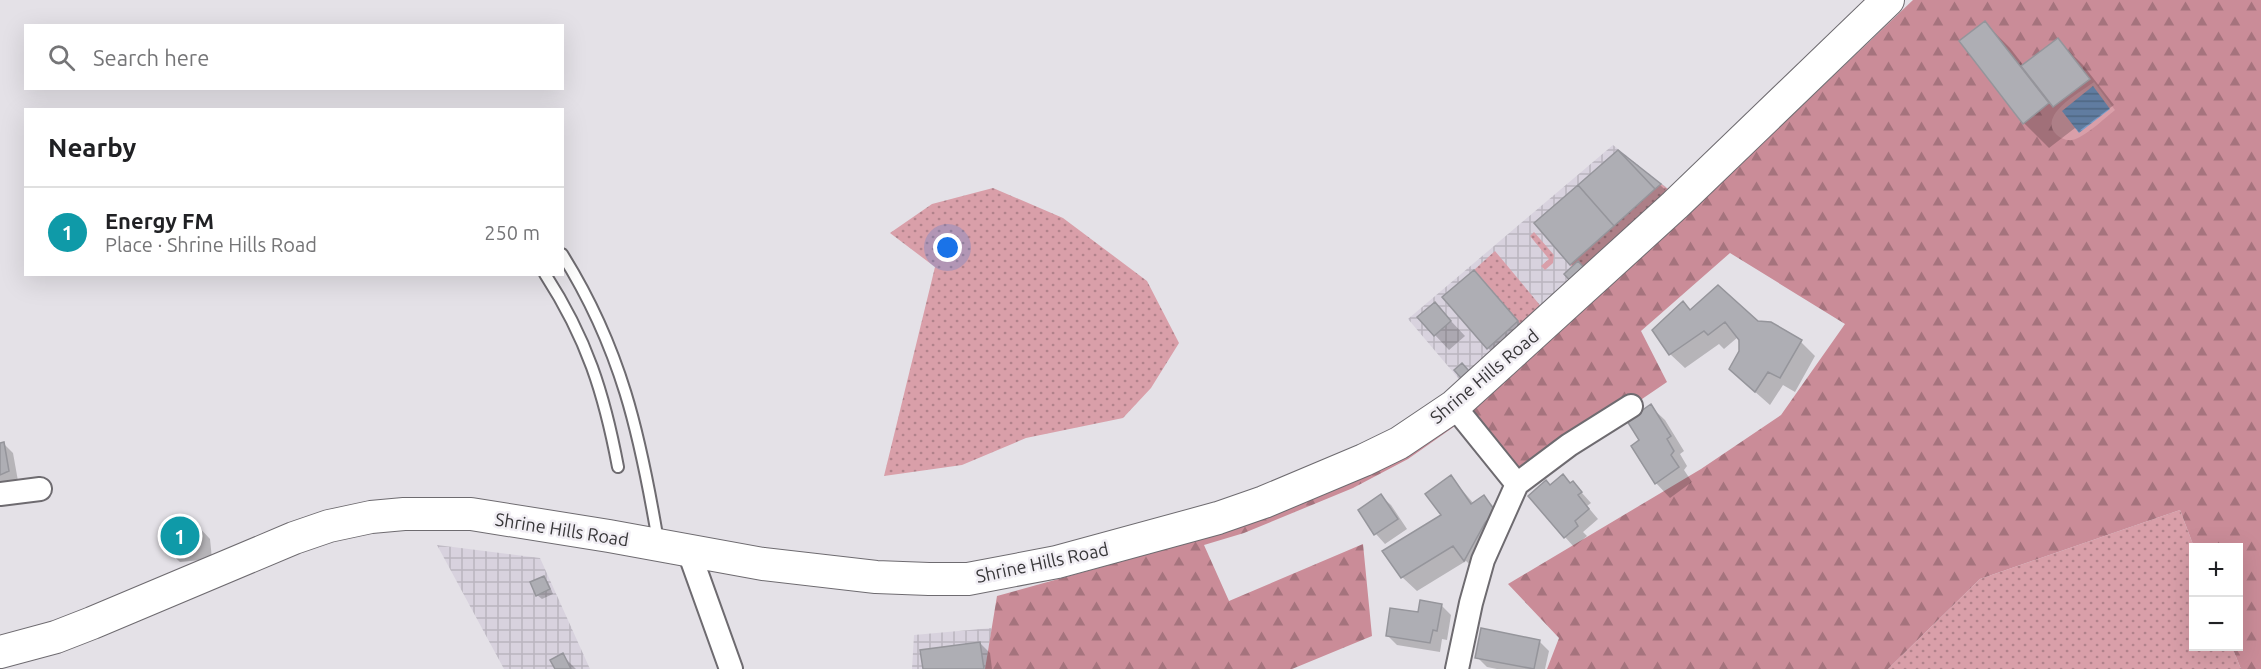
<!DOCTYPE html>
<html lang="en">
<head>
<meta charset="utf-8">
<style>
	:root { --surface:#fff; --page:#f2f2f2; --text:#202124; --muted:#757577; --line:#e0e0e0; --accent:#2563eb }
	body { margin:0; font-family:Ubuntu,sans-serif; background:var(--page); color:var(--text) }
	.controls { position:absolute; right:18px; bottom:18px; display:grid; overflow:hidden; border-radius:0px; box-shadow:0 6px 24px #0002 }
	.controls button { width:54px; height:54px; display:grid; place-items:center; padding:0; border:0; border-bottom:2px solid var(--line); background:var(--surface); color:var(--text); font:30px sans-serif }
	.you { position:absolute; left:948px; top:248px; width:21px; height:21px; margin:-15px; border:4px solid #fff; border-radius:50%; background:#1a73e8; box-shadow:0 0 0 9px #1a73e833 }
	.badge { display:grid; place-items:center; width:39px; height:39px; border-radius:50%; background:var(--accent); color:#fff; font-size:20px; font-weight:700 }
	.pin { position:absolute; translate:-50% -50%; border:3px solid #fff; box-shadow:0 2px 6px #0006 }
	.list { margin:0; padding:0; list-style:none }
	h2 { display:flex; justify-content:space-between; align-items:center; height:78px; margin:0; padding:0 24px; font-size:26px }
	h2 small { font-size:20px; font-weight:400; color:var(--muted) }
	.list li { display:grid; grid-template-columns:39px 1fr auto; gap:18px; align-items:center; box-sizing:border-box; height:90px; padding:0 24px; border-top:2px solid var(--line) }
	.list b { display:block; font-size:22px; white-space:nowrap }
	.list p { margin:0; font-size:20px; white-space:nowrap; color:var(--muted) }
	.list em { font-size:20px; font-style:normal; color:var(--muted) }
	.icon { flex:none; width:33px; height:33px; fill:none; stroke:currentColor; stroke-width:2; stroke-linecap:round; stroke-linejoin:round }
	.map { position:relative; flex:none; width:2261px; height:669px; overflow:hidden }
	.search { position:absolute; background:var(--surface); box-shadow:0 6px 24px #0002; left:24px; top:24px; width:540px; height:66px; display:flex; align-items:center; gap:15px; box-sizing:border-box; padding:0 21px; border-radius:0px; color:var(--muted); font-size:22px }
	.panel { position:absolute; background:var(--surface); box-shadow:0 6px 24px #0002; left:24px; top:108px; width:540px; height:168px; border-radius:0px }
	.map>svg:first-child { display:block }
	.industrial { fill:url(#industrial-grid) }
	.grass { fill:url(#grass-dots) }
	.forest { fill:url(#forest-firs) }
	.pitch { fill:#d99fa9 }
	.water { fill:url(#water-rules) }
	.shadow { fill:#0003 }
	.building { fill:#aeaeb4; stroke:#95959b; stroke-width:1.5 }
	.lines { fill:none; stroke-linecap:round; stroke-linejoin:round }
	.lane-casing { stroke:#6e6b70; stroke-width:14 }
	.street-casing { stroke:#6e6b70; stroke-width:26 }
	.secondary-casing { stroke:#6e6b70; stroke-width:34 }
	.lane { stroke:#fff; stroke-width:10 }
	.street { stroke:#fff; stroke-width:22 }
	.secondary { stroke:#fff; stroke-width:32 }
	.labels { text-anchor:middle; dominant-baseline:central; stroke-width:5; stroke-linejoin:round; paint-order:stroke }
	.street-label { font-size:18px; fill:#373638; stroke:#f1eef4 }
</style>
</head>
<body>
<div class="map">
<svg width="2261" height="669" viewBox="0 0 2261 669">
	<defs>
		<pattern id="industrial-grid" width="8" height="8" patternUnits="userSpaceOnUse" patternTransform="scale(1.5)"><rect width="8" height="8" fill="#d8d2de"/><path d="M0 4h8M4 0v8" fill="none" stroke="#bab5bf"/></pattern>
		<pattern id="grass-dots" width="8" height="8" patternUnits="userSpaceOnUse" patternTransform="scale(1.5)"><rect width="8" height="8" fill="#d99fa9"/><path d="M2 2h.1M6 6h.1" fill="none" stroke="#b1828b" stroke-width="1.8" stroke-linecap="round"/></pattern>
		<pattern id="forest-firs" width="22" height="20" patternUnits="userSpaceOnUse" patternTransform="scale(1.5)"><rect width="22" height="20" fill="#ca8c98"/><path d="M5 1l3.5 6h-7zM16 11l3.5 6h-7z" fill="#a5737d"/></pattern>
		<pattern id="water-rules" width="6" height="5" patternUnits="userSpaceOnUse" patternTransform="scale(1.5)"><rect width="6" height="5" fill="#789cc8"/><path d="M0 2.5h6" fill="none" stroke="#6380a3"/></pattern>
	</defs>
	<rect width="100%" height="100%" fill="#e4e1e7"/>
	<!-- industrial -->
	<path class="industrial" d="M 1613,145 L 1671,191 L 1464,385 L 1408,319 Z
		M 437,545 L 540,558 L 590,669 L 504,669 Z
		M 992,628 L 985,669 L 912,669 L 914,635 Z"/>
	<!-- grass -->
	<path class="grass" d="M 1661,184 L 1671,191 L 1586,270 L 1578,261 L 1571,267 L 1570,265 Z
		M 993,188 L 1063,218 L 1147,281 L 1179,343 L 1151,388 L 1123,418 L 1026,438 L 962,465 L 884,476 L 935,267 L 890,233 L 932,204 Z
		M 1534,232 L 1554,255 L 1553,263 L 1545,270 L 1541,266 L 1549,259 L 1530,236 Z
		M 1495,251 L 1544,310 L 1524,328 L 1474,270 Z
		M 2180,510 L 2194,547 L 2194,646 L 2232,647 L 2241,669 L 1888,669 L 1980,579 Z"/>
	<!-- forest -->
	<path class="forest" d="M 1913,0 L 2261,0 L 2261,669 L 2241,669 L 2232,647 L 2238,646 L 2238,548 L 2194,547 L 2180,510 L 1980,579 L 1888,669 L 1547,669 L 1559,638 L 1508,584 L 1701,469 L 1781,415 L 1845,324 L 1730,253 L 1641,331 L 1667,382 L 1517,484 L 1465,419 L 1408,459 L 1353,488 L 1244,533 L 1204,545 L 1229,601 L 1363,544 L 1372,636 L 1292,669 L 985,669 L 997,596 L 1224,533 L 1349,484 L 1417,447 L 1475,404 L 1787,120 Z"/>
	<!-- pitch -->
	<path class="pitch" d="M 2094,82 L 2115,110 C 2105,118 2084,138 2072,140 C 2067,141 2059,138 2055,133 C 2040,113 2081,92 2094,82 Z"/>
	<!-- water -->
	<path class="water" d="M 2093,86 L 2110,109 L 2079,133 L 2062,111 Z"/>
	<!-- shadow -->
	<path class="shadow" d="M 1985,23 L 2010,48 L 2024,66 L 2058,40 L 2083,65 L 2114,105 L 2079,131 L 2075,128 L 2049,148 L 2024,123 Z
		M 1618,152 L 1660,185 L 1675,199 L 1587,297 L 1574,267 L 1536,223 Z
		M 1474,272 L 1532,336 L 1502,362 L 1488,348 Z
		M 1683,303 L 1692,311 L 1757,323 L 1801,342 L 1815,356 L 1795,392 L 1783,385 L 1770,405 L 1745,383 L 1738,337 L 1724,349 L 1719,344 L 1685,368 L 1670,354 Z
		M 1435,304 L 1465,336 L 1449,350 L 1435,335 Z
		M 1650,406 L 1665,420 L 1684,451 L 1680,454 L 1687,466 L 1684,470 L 1692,482 L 1670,498 L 1656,483 Z
		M 0,444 L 4,444 L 13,453 L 18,481 L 0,486 Z
		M 1451,477 L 1474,504 L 1484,497 L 1499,512 L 1480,574 L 1466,561 L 1417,591 L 1402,577 L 1443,516 Z
		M 1573,483 L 1591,503 L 1587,506 L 1598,519 L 1583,532 L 1587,536 L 1574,547 L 1565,537 L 1551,487 Z
		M 1381,496 L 1391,505 L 1407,529 L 1385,544 L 1376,534 L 1360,510 Z
		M 196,524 L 210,539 L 212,559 L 180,562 L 165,548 Z
		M 544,578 L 548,582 L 553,594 L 542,599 L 537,595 Z
		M 1441,605 L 1451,615 L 1447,640 L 1442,639 L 1440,652 L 1397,645 L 1387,635 L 1420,614 Z
		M 1539,641 L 1549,651 L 1545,669 L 1497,669 L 1487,667 L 1477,657 Z
		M 980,643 L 990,653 L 992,669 L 924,669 Z
		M 562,655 L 576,669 L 557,669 Z"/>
	<!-- building -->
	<path class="building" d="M 1985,21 L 2049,103 L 2023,124 L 1959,41 Z
		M 2058,38 L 2090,79 L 2053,107 L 2021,66 Z
		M 1618,150 L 1661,184 L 1655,189 Z
		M 1618,150 L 1655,189 L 1614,226 L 1578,185 Z
		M 1578,185 L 1614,226 L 1570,265 L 1534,223 Z
		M 1578,261 L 1586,270 L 1572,283 L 1564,274 Z
		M 1474,270 L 1518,321 L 1487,349 L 1442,297 Z
		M 1718,285 L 1758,321 L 1771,322 L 1802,340 L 1780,378 L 1768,372 L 1755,392 L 1729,369 L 1739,351 L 1739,340 L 1725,322 L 1708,335 L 1704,331 L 1669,355 L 1652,330 L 1683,301 L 1690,310 Z
		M 1435,302 L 1451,321 L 1434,336 L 1417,317 Z
		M 1462,363 L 1469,371 L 1461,378 L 1454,370 Z
		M 1651,404 L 1671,436 L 1667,439 L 1674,451 L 1671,455 L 1679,467 L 1655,484 L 1631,446 L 1639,440 L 1627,421 Z
		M 4,442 L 9,471 L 0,475 L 0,443 Z
		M 1563,474 L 1570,483 L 1573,481 L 1582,492 L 1578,495 L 1589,509 L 1575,521 L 1578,526 L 1564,538 L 1528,496 L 1546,480 L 1550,485 Z
		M 1451,475 L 1471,504 L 1484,495 L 1495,511 L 1485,523 L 1464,561 L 1453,546 L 1401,578 L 1382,551 L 1441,515 L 1425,494 Z
		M 1381,494 L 1398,519 L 1374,535 L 1358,510 Z
		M 196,523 L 199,545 L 164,549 L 161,526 Z
		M 544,576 L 550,589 L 536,596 L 530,582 Z
		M 1420,600 L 1442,604 L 1437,631 L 1433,630 L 1430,643 L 1386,636 L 1390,608 L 1418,612 Z
		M 1481,628 L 1540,640 L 1534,669 L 1475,658 Z
		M 980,642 L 984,669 L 923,669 L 920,650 Z
		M 563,653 L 571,669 L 555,669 L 550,660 Z"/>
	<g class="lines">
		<!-- lane casing -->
		<g class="lane-casing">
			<path id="lane" d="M 562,254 C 621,348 640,434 658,541
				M 545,274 C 587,339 604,393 618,467"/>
		</g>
		<!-- street casing -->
		<g class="street-casing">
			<path id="street" d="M 1454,406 L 1517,484
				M 0,494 L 40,489
				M 689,552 L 731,669
				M 1457,669 L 1471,603 L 1483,560 L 1517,484 L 1569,445 L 1631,406"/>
		</g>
		<!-- secondary casing -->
		<g class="secondary-casing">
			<path id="secondary" d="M 0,652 L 56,637 L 92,623 L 294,538 L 329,526 L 371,517 L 404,514 L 471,514 L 609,536 L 763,564 L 876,577 L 929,579 L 968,579 L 1057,562 L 1218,518 L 1264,502 L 1364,460 L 1399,443 L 1454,406 L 1675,205 L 1888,0"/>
		</g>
		<!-- lane -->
		<use href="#lane" class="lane"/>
		<!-- street -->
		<use href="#street" class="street"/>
		<!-- secondary -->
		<use href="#secondary" class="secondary"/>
	</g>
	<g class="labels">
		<!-- street labels -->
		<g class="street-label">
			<text transform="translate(1484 376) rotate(-40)">Shrine Hills Road</text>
			<text transform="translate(562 529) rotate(9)">Shrine Hills Road</text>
			<text transform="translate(1042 562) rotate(-12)">Shrine Hills Road</text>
		</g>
	</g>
</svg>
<div class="controls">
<button>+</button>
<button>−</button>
</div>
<div class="you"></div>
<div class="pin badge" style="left:180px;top:536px;background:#0f9aa8">1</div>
<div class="search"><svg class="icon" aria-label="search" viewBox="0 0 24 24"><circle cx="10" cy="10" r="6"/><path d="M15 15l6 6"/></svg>Search here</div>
<section class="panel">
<h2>Nearby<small></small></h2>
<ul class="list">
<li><span class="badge" style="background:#0f9aa8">1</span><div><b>Energy FM</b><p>Place · Shrine Hills Road</p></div><em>250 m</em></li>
</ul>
</section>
</div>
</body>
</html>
